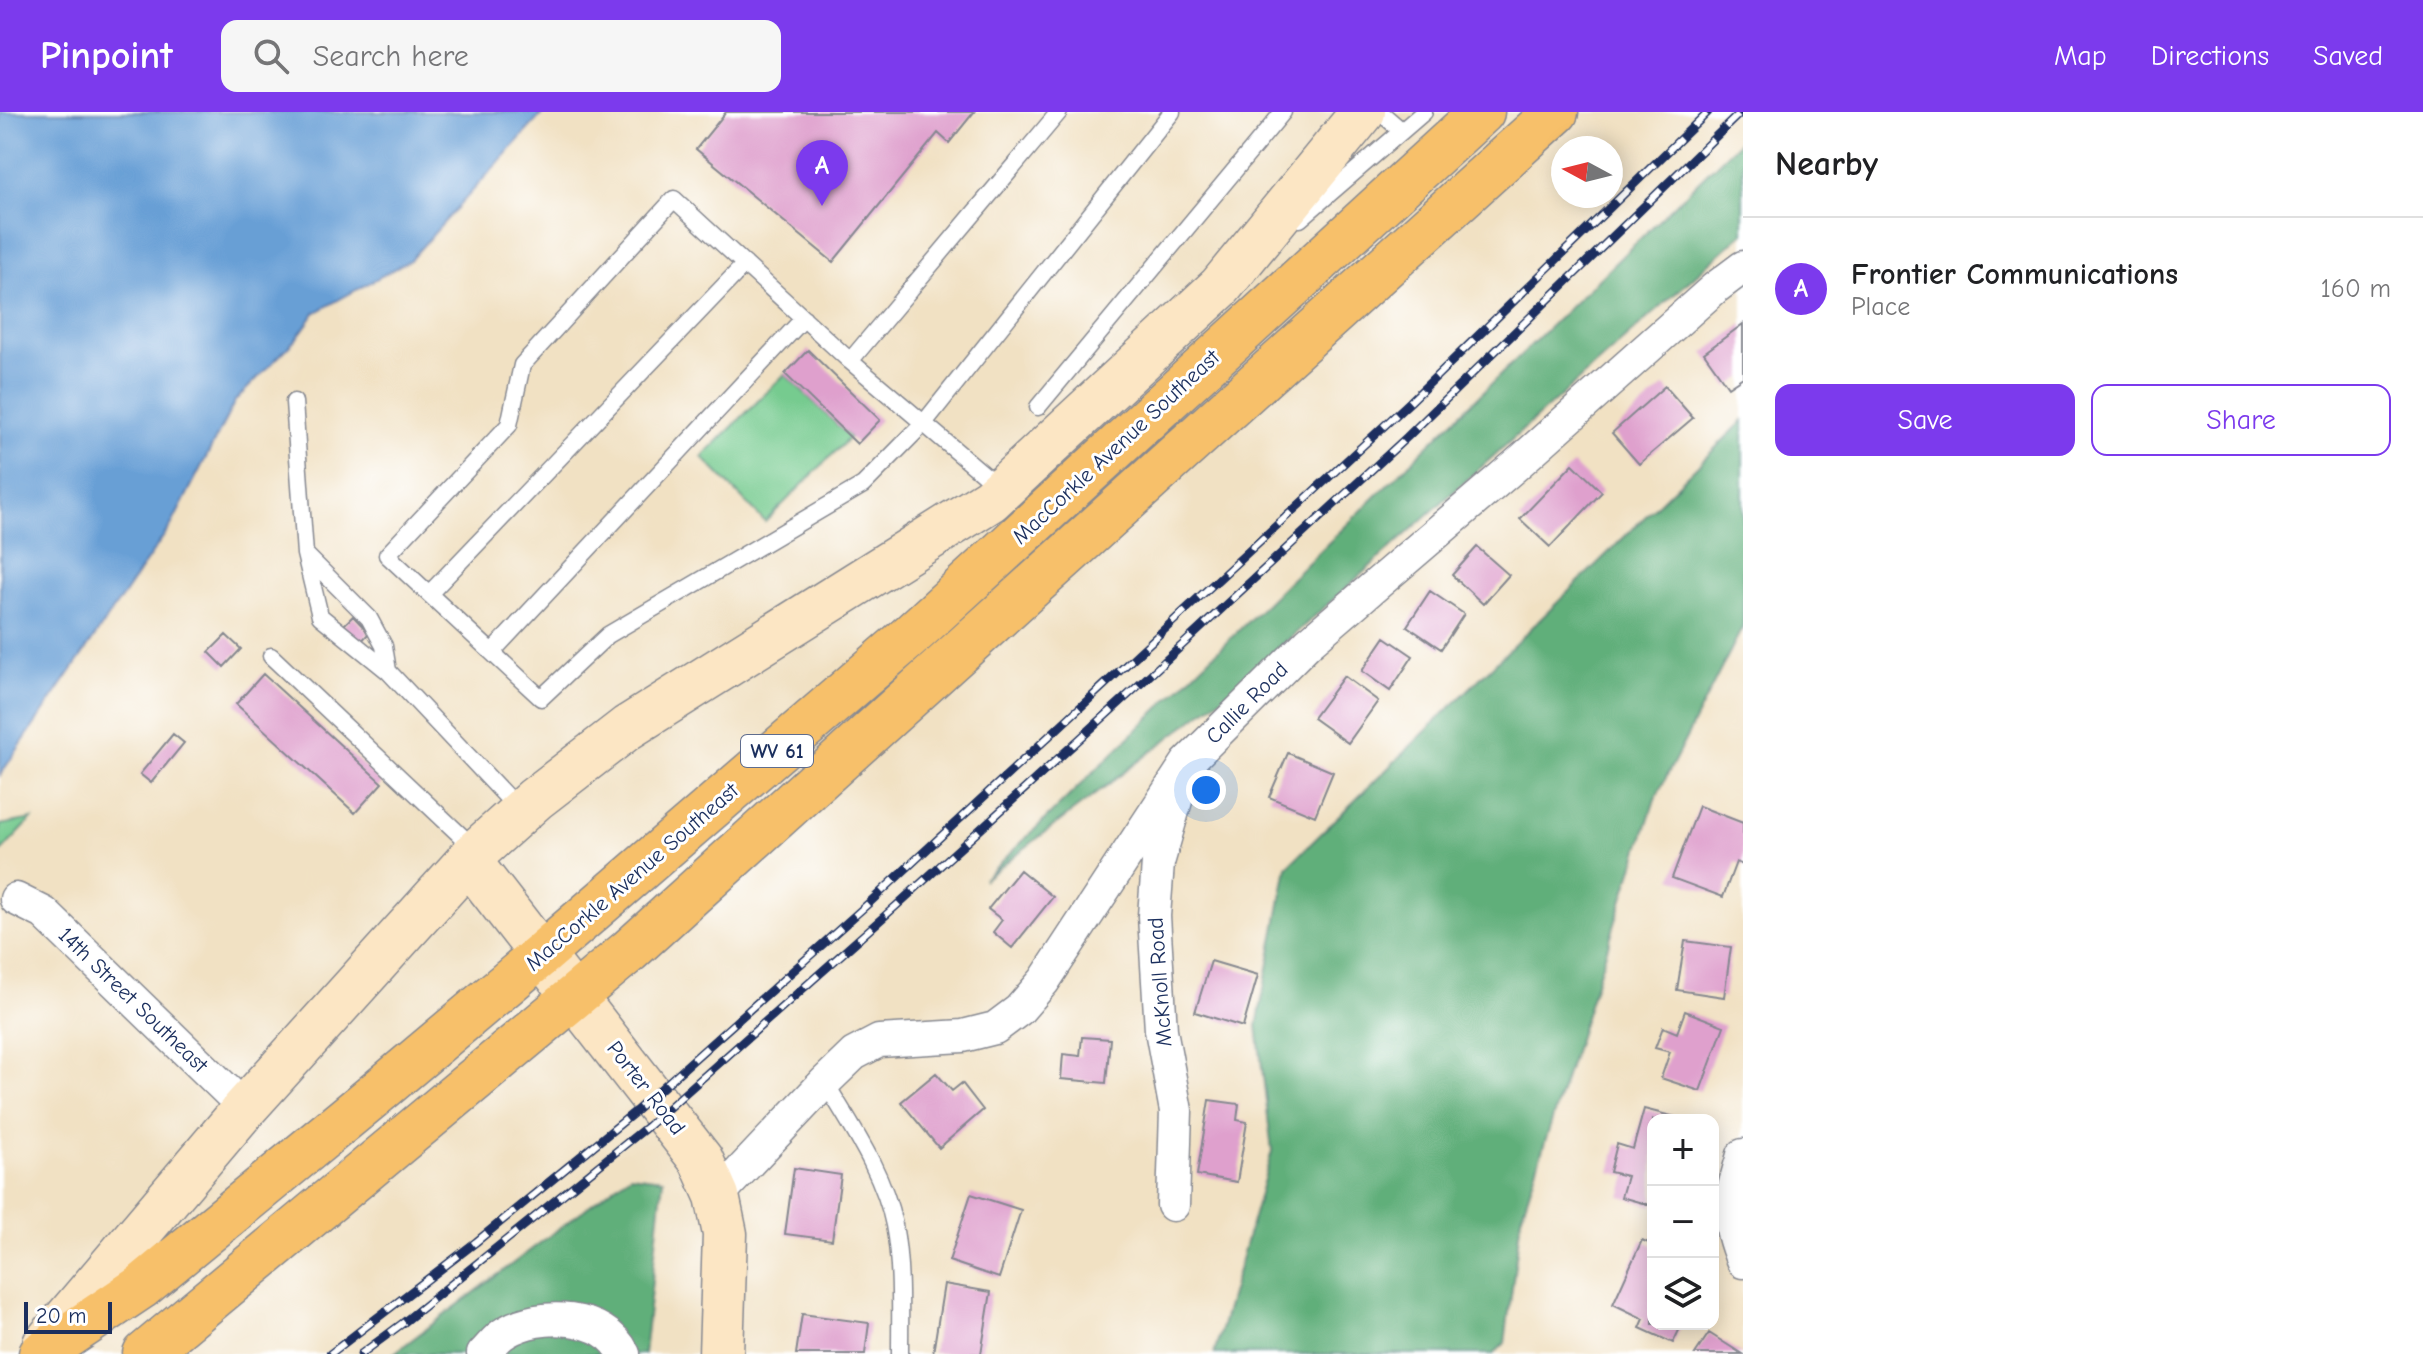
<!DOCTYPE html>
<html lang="en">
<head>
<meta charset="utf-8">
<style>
	:root { --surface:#fff; --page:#f6f6f6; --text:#202124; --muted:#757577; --line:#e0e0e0; --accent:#7c3aed }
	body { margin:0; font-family:"Comic Neue",sans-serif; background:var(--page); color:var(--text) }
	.controls { position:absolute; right:24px; bottom:24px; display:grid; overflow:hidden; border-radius:16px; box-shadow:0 4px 20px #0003 }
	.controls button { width:72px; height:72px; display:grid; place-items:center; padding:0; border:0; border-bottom:2px solid var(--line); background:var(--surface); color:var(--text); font:40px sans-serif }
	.compass { position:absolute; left:1551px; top:24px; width:72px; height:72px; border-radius:50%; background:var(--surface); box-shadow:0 4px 20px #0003; rotate:277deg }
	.scale { position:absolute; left:24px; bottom:20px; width:88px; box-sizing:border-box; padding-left:8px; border:4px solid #1b2f5e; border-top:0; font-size:22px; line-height:28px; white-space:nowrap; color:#1b2f5e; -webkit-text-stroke:6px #fff; paint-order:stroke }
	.you { position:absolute; left:1206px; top:678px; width:28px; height:28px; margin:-20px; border:6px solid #fff; border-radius:50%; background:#1a73e8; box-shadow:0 0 0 12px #1a73e833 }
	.badge { display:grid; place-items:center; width:52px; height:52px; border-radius:50%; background:var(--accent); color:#fff; font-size:26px; font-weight:700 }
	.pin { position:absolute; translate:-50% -66px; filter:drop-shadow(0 2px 4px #0008) }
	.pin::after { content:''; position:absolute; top:42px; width:28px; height:24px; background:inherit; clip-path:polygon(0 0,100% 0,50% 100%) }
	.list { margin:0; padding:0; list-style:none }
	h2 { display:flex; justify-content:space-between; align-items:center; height:104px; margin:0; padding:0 32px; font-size:34px }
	h2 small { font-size:26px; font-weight:400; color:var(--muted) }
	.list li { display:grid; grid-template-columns:52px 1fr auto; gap:24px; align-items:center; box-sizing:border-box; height:144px; padding:0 32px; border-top:2px solid var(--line) }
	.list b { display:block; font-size:30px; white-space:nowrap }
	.list p { margin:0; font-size:26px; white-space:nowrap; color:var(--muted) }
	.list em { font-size:26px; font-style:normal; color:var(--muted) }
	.actions { display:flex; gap:16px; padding:24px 32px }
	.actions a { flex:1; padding:18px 0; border:2px solid var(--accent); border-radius:16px; text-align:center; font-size:28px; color:var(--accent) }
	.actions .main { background:var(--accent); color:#fff }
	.icon { flex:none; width:44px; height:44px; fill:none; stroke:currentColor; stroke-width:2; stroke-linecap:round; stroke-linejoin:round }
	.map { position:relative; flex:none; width:1743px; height:1242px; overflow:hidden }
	header { display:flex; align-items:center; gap:48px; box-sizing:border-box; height:112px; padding:0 40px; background:var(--accent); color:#fff }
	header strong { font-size:38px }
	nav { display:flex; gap:44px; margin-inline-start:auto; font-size:28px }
	.search { width:560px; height:72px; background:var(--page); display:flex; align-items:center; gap:20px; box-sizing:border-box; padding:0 28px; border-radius:16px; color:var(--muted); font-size:30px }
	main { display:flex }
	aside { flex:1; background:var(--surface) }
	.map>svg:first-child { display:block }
	.green { fill:#76cb8f; stroke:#487d76; stroke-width:2 }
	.forest { fill:#60af7a; stroke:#3e6f6c; stroke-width:2 }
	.water { fill:#689fd5; stroke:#42679a; stroke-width:2 }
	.building { fill:#dfa0cd }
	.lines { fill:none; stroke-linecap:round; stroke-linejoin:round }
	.lane-casing { stroke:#868890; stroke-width:19 }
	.street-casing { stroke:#868890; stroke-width:35 }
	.secondary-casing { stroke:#868890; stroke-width:47 }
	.primary-casing { stroke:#868890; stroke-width:47 }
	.lane { stroke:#fff; stroke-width:16 }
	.street { stroke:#fff; stroke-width:32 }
	.secondary { stroke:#fce6c4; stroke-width:44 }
	.primary { stroke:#f7c06b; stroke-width:44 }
	.rail-casing { stroke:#1b2f5e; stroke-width:9 }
	.rail { stroke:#fff; stroke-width:6; stroke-dasharray:18; stroke-linecap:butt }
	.labels { text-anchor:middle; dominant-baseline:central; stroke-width:6; stroke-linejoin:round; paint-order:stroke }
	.shield { fill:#fff; stroke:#5f6d8e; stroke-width:2 }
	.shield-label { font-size:20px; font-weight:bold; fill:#1b2f5e }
	.street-label { font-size:22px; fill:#1b2f5e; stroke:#fff }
</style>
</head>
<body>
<header>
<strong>Pinpoint</strong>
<div class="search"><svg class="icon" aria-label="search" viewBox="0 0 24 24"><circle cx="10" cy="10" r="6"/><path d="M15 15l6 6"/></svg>Search here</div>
<nav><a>Map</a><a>Directions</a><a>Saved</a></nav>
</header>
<main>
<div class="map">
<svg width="1743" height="1242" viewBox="0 0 1743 1242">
	<rect width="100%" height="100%" fill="#fff"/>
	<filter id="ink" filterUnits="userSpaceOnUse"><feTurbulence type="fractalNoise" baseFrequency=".0125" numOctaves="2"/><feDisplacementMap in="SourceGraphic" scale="16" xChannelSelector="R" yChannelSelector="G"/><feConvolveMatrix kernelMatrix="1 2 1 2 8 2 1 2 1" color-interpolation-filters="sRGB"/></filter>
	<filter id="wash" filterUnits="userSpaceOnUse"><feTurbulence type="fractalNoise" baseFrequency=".006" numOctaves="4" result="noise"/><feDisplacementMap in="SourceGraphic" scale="32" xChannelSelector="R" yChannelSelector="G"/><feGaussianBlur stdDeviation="1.8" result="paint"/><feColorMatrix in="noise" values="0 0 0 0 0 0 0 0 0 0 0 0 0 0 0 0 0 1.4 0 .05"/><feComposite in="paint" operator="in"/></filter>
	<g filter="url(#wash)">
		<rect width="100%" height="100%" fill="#f1e1c3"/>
		<!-- green -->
		<path class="green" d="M 785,262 L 850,325 L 765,410 L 702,345 Z
			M 32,707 L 0,741 L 0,713 Z"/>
		<!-- forest -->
		<path class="forest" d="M 1743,26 L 1743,121 L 1232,578 L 983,768 Z
			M 1743,309 L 1743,514 L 1655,687 L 1521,1105 L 1505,1231 L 1494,1242 L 1214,1242 L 1272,1039 L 1257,914 L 1287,755 Z
			M 630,1063 L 663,1067 L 644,1242 L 393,1242 Z"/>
		<!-- water -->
		<path class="water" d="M 0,0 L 544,0 L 410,148 L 315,201 L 296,227 L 235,289 L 172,412 L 0,663 Z"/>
		<g id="blocks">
			<!-- building -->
			<path class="building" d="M 726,0 L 974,0 L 949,31 L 938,21 L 833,150 L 696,37 Z
				M 1743,212 L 1743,265 L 1728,275 L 1704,241 Z
				M 808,238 L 880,308 L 857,332 L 785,262 Z
				M 1665,274 L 1693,306 L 1639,352 L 1612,321 Z
				M 1573,352 L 1602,380 L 1550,435 L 1520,407 Z
				M 1477,435 L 1509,463 L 1483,492 L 1452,463 Z
				M 1430,479 L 1464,502 L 1441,537 L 1407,514 Z
				M 353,504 L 369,521 L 358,533 L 341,516 Z
				M 226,523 L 241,537 L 224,555 L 209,540 Z
				M 1385,525 L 1413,544 L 1390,579 L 1362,559 Z
				M 263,562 L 382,671 L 355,701 L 236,592 Z
				M 1344,564 L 1378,589 L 1348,631 L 1313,606 Z
				M 173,622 L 184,631 L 151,671 L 140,662 Z
				M 1288,641 L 1333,660 L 1315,704 L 1269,685 Z
				M 1699,694 L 1743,711 L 1743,753 L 1736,750 L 1723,785 L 1672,766 Z
				M 1020,758 L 1053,785 L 1012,836 L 993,820 L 1002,808 L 988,797 Z
				M 1685,829 L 1731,835 L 1724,885 L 1677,878 Z
				M 1211,849 L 1258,863 L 1243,915 L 1195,900 Z
				M 1685,899 L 1724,914 L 1700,979 L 1661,966 L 1670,940 L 1655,936 L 1663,915 L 1677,921 Z
				M 1082,925 L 1110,927 L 1106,971 L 1061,967 L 1063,942 L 1080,944 Z
				M 936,961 L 952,979 L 962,971 L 983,998 L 939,1036 L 901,990 Z
				M 1209,988 L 1239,992 L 1237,1008 L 1247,1010 L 1237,1070 L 1197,1063 Z
				M 1644,997 L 1683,1007 L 1653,1008 L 1653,1094 L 1621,1085 L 1627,1064 L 1610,1060 L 1617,1032 L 1633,1037 Z
				M 794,1056 L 841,1063 L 832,1128 L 785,1122 Z
				M 971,1082 L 1021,1098 L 999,1166 L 949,1149 Z
				M 1642,1128 L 1653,1133 L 1653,1212 L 1682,1212 L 1673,1231 L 1640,1216 L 1644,1207 L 1613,1192 Z
				M 944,1172 L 991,1180 L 981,1242 L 933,1241 Z
				M 802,1202 L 869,1211 L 865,1242 L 796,1242 Z
				M 1709,1221 L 1742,1242 L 1695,1242 Z"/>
		</g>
	</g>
	<g filter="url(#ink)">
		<use href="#blocks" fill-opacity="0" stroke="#868890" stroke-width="2"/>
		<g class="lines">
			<!-- lane casing -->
			<g class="lane-casing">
				<path id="lane" d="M 1380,0 L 1402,19
					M 1300,107 L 1424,0
					M 850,249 L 674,87 L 522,253 L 509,313 L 387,443 L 541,586 L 608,523 L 863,373 L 924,311 L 1172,0
					M 294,290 L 305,442
					M 1038,295 L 1283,0
					M 1000,376 L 850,249 L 1059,0
					M 429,482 L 745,152
					M 492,540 L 804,206
					M 271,544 L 476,738
					M 388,559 L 320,504 L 305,442 L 369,506 L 384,534 L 388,559 L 520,699
					M 825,970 C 851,1014 884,1061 894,1113 C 902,1155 900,1200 900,1242"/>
			</g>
			<!-- street casing -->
			<g class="street-casing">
				<path id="street" d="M 16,787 L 44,801 L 245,996
					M 1743,1043 C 1730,1090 1723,1103 1743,1150
					M 717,1084 L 825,970 L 854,942 L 879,929 L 963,924 L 995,916 L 1019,898 L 1044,869 L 1187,651 L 1308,531 L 1516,353 L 1715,176 L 1743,155
					M 1173,1093 L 1176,999 L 1161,918 L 1154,804 L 1158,751 L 1177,685
					M 483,1242 C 490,1235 497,1225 506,1220 C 540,1199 605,1202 624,1242"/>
			</g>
			<!-- secondary casing -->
			<g class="secondary-casing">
				<path id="secondary" d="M 468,748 L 701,1048 L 717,1084 L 725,1122 L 721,1242
					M 45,1232 L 245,996 L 477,739 L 535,687 L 627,616 L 990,388 L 1220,175 L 1363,0"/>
			</g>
			<!-- primary casing -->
			<g class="primary-casing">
				<path id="primary" d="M 41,1242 L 141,1175 L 378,980 L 542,842 L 909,525 L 1482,0
					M 145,1242 L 629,839 L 1556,0"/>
			</g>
			<!-- lane -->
			<use href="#lane" class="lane"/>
			<!-- street -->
			<use href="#street" class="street"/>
			<!-- secondary -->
			<use href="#secondary" class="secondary"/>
			<!-- primary -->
			<use href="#primary" class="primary"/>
			<!-- rail casing -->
			<g class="rail-casing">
				<path id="rail" d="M 330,1242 L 476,1130 L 636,999 L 870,790 L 1410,290 L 1708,0
					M 361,1242 L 403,1211 L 648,1014 L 896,794 L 1150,563 L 1407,325 L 1741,0"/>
			</g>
			<!-- rail -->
			<use href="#rail" class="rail"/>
		</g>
	</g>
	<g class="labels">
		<!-- shield labels -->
		<rect class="shield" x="741" y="623" width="72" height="32" rx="6"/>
		<g class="shield-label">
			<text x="777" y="639">WV 61</text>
		</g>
		<!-- street labels -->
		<g class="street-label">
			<text transform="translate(1116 335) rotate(-43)">MacCorkle Avenue Southeast</text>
			<text transform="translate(1247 591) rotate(-45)">Callie Road</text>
			<text transform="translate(632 765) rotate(-41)">MacCorkle Avenue Southeast</text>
			<text transform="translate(1160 870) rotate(-94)">McKnoll Road</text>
			<text transform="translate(133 888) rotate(44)">14th Street Southeast</text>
			<text transform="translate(646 976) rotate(52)">Porter Road</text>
		</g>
	</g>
</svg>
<div class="controls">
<button>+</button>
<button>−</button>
<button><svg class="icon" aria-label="layers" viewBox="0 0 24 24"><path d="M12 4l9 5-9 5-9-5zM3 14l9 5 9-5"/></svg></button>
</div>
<svg class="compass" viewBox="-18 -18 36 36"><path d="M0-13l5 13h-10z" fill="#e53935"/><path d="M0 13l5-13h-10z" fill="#757577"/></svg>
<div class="scale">20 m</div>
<div class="you"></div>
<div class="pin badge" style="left:822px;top:94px">A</div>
</div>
<aside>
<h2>Nearby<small></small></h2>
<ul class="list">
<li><span class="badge">A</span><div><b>Frontier Communications</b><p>Place</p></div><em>160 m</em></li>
</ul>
<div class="actions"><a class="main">Save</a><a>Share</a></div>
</aside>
</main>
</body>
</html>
